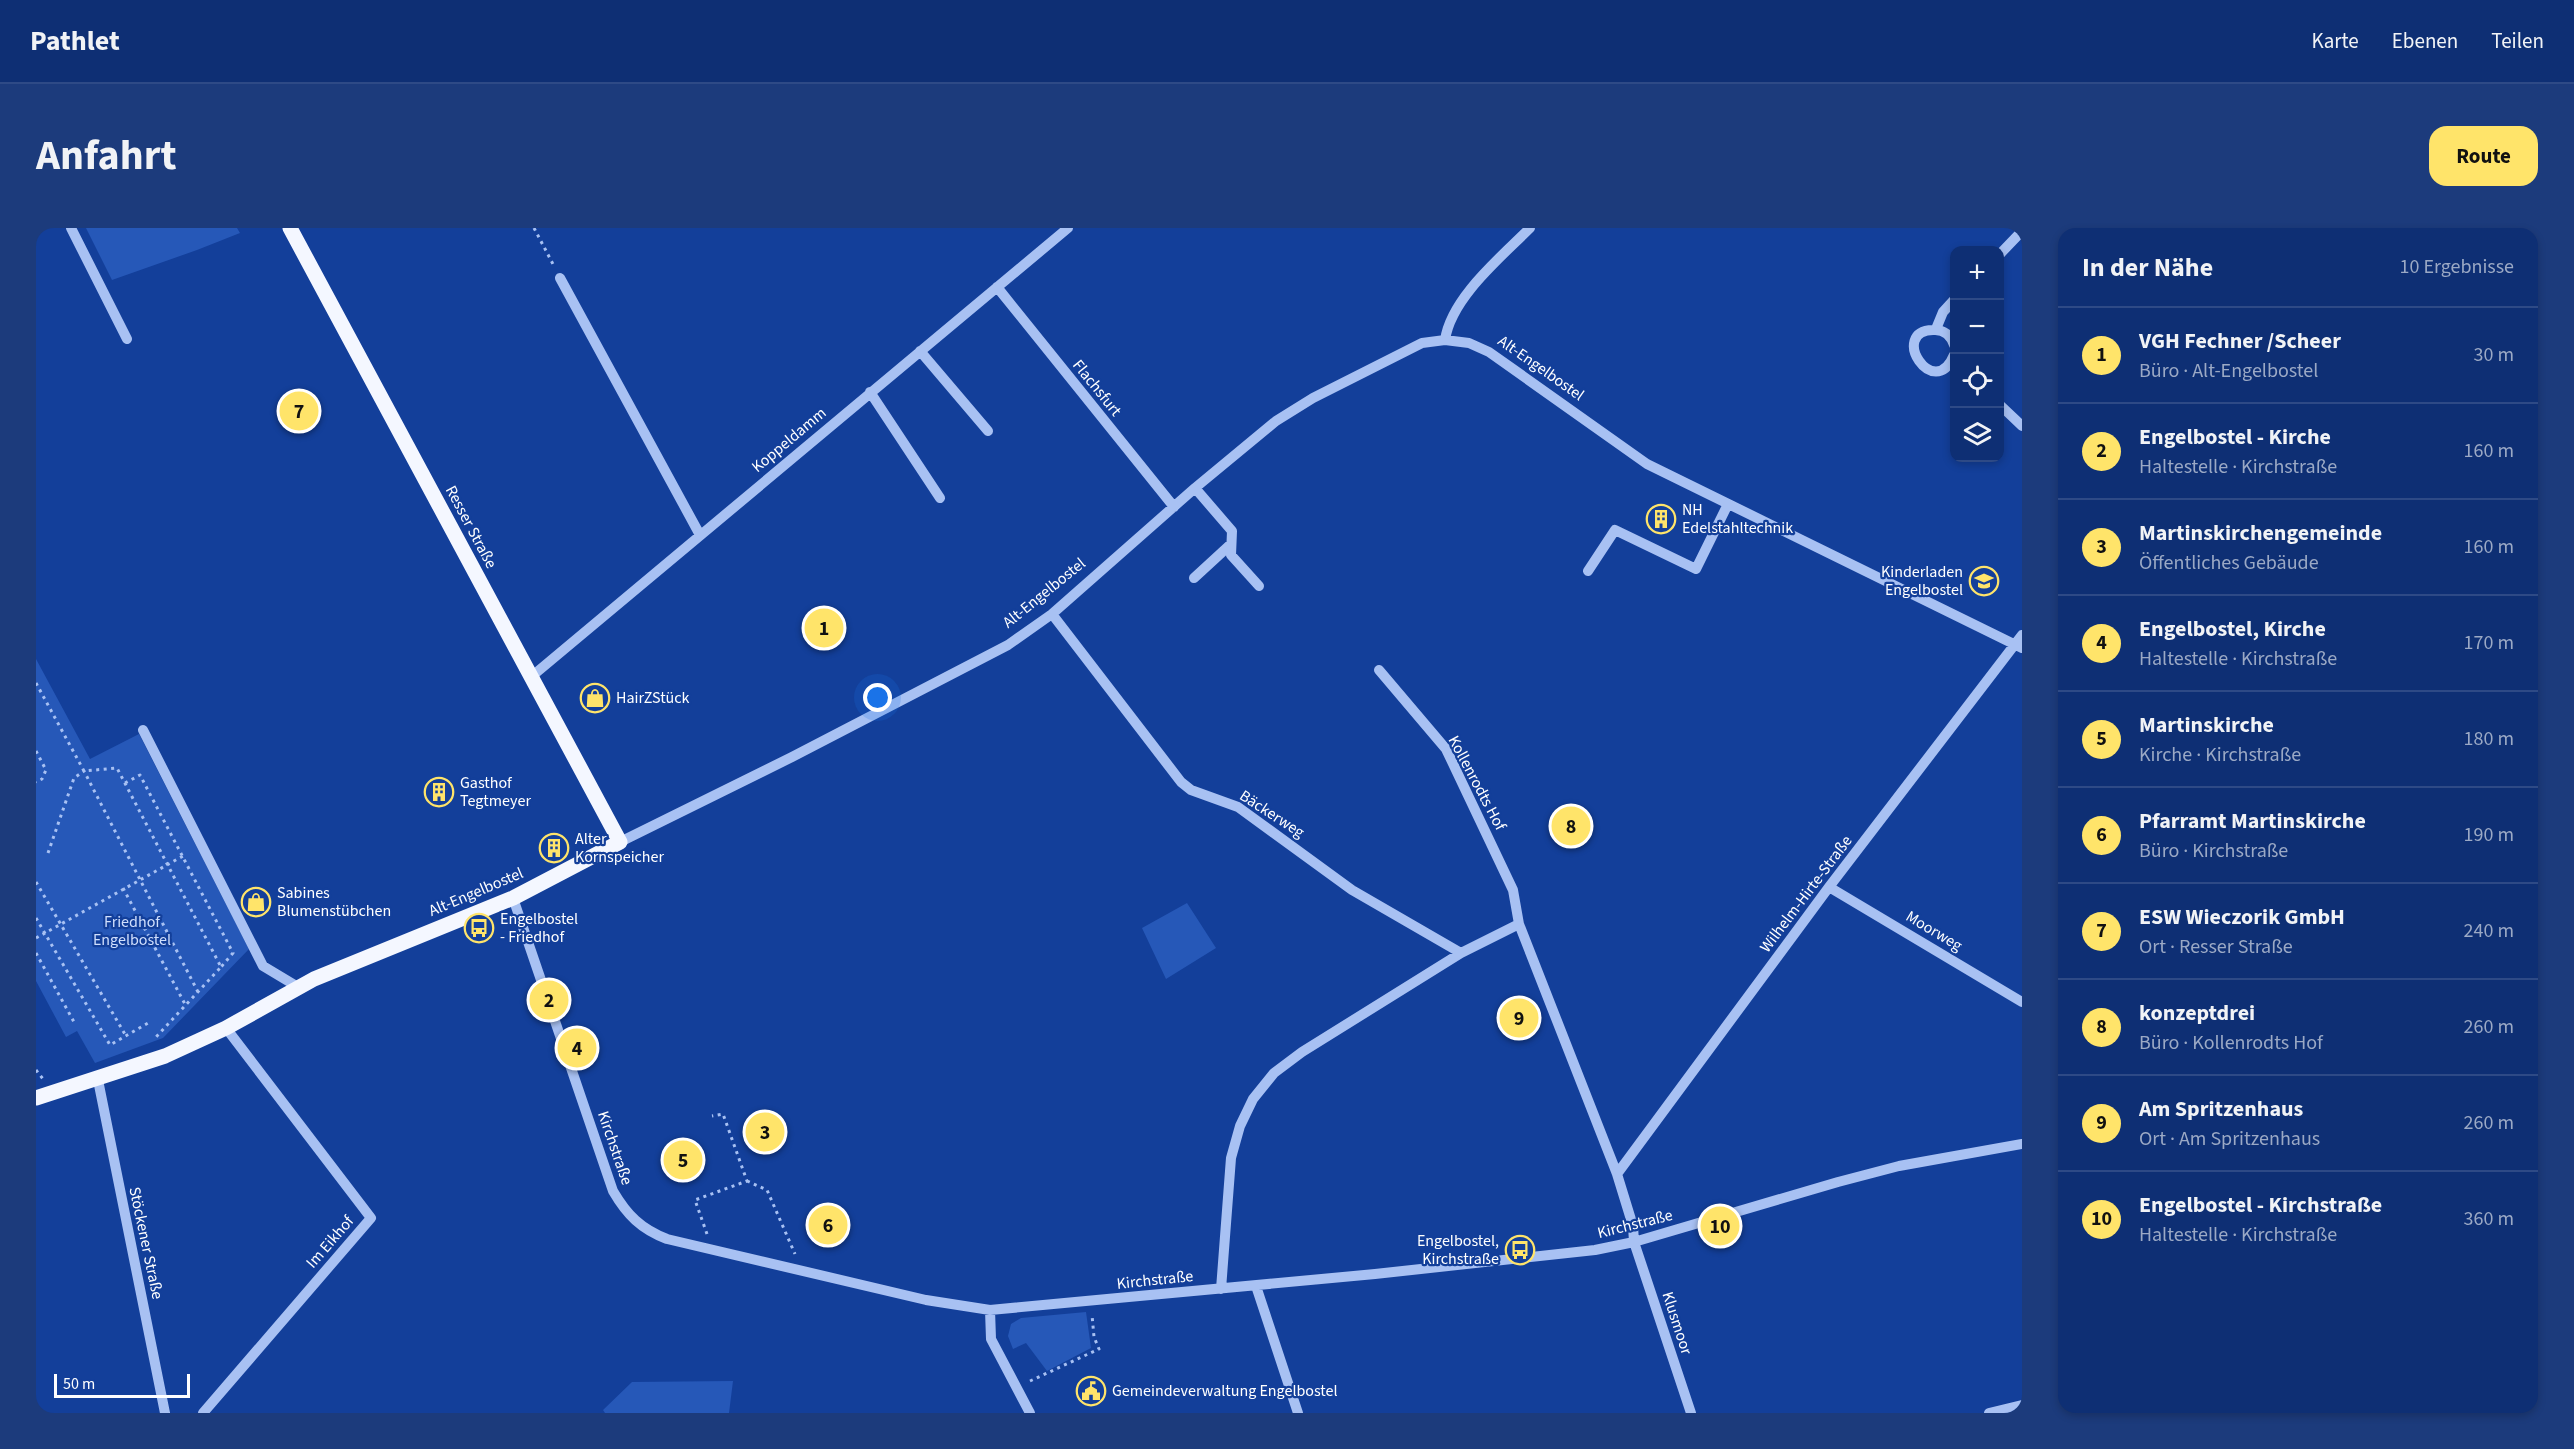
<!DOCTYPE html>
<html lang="de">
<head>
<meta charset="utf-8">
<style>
	:root { --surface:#0e2f74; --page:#1c3b7c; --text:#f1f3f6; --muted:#9ba9c5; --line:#2e4a86; --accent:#ffe46a }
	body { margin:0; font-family:"Source Sans 3",sans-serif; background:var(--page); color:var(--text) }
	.controls { position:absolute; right:18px; top:18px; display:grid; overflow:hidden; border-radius:12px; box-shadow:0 3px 9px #0003 }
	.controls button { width:54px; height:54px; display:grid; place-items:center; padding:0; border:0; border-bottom:2px solid var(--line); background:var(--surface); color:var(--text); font:30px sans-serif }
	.scale { position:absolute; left:18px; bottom:15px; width:136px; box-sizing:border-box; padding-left:6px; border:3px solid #fff; border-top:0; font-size:16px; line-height:21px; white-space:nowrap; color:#fff; -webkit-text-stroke:4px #133f9a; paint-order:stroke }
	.you { position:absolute; left:842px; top:470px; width:21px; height:21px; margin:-15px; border:4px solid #fff; border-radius:50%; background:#1a73e8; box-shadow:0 0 0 9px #1a73e833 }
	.badge { display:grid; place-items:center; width:39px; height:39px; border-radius:50%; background:var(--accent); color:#111; font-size:20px; font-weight:700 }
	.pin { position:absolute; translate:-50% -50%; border:3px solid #fff; box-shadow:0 2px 6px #0006 }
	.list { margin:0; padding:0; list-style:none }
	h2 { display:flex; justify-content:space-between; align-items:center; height:78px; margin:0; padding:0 24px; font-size:26px }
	h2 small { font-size:20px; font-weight:400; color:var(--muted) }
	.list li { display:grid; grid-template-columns:39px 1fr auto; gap:18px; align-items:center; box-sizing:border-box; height:96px; padding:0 24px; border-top:2px solid var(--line) }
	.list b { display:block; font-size:22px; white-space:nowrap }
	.list p { margin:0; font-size:20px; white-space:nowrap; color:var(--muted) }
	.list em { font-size:20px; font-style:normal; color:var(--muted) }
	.icon { flex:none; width:33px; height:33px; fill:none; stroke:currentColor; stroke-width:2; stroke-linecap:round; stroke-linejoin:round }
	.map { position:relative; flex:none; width:1986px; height:1185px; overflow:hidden; border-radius:18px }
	header { display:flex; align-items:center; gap:36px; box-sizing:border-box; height:84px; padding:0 30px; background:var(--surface); border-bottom:2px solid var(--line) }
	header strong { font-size:28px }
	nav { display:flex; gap:33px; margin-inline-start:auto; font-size:21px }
	.intro { display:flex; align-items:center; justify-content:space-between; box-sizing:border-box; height:144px; padding:0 36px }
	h1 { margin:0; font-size:42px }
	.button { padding:15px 27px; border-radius:18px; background:var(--accent); color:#111; font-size:21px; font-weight:700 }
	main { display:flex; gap:36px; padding:0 36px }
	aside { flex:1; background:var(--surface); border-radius:18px; box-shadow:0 3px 9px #0003 }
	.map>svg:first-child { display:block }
	.green { fill:#2658b8 }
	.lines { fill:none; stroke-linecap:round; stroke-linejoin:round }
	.path { stroke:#a8c1f3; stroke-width:3; stroke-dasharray:3 4.5; stroke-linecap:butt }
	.minor { stroke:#a8c1f3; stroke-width:10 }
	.major { stroke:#f4f7ff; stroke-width:15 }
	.labels { text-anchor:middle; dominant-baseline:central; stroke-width:4.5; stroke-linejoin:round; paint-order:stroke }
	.street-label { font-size:16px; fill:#fff; stroke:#133f9a }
	.poi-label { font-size:16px; fill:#fff; stroke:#133f9a; text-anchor:start }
	.park-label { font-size:16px; fill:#d0dffd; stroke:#133f9a }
</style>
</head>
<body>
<header>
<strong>Pathlet</strong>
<nav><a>Karte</a><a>Ebenen</a><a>Teilen</a></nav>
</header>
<div class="intro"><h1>Anfahrt</h1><a class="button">Route</a></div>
<main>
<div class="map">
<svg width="1986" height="1185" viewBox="0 0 1986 1185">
	<rect width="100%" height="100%" fill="#133f9a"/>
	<!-- green -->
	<path class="green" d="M 50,0 L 201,0 L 204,5 L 161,22 L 76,52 Z
		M 0,431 L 54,531 L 103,506 L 213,721 L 127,810 L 59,835 L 41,803 L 30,809 L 0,753 Z
		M 1151,675 L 1180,720 L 1130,751 L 1106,700 Z
		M 1050,1084 L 1055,1120 L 1011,1143 L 990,1115 L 977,1121 L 972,1108 L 975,1096 L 985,1090 Z
		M 697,1153 L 693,1185 L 569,1185 L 567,1182 L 596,1154 Z"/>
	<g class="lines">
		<!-- path -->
		<path class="path" d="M 498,0 L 518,38
			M 0,455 L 48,543 L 81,540 L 185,739 L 120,809
			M 0,523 L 10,542 L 6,551 L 0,554
			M 89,555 L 104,547 L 197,725 L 185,739
			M 12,625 L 38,550 L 48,543 L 162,764
			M 0,654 L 90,808
			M 87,660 L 150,778
			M 0,690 L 74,817 L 112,795
			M 0,710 L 147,628
			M 0,725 L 38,794
			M 0,842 L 7,851
			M 711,953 L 731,962 L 759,1026
			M 671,1006 L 659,972 L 711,953 L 687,886 L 676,888
			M 994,1153 L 1063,1121 L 1058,1109 L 1056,1087"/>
		<!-- minor -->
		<path class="minor" d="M 35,0 L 91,111
			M 1964,26 L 1986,3
			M 524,50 L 664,307
			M 961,59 L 1138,279
			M 1900,101 L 1907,84 L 1918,72
			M 1409,112 C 1415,70 1465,29 1494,0
			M 1918,117 C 1915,108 1908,101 1897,102 C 1852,103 1898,175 1918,127
			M 884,123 L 952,203
			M 834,164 L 904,270
			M 1964,177 L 1986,198
			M 1159,260 L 1196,303 L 1195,327 L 1223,358
			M 1552,343 L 1579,302 L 1660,341 L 1692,276
			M 1158,350 L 1195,316
			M 1016,386 L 1145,554 L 1155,562 L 1202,579 L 1316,662 L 1425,725
			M 1343,442 L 1410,521 L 1477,662 L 1483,696
			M 495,449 L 1032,0
			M 107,502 L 227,738 L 262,759
			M 584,614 L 756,529 L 972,417 L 1016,386 L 1159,260 L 1240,193 L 1277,170 L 1386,115 L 1409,112 L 1433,115 L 1453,124 L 1611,236 L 1986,420
			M 1793,659 L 1986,774
			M 477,670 L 577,963 C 591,987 605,1001 631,1011 L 890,1072 L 954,1082 L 1339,1046 L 1559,1022 L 1598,1014 L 1802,954 L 1863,938 L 1986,916
			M 62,852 L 129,1185
			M 1581,946 L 1793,659 L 1986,407
			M 1220,1058 L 1262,1185
			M 1185,1061 L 1195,930 L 1204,898 L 1217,871 L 1238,845 L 1266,824 L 1425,725 L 1483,696 L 1581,946 L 1597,998 L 1598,1014 L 1655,1185
			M 954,1082 L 955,1111 L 994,1185
			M 167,1185 L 335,990 L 190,800
			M 1953,1185 L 1986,1177"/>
		<!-- major -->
		<path class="major" d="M 0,870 L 129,828 L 190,800 L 278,751 L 477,670 L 584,614 L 254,0"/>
	</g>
	<!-- icons -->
	<defs>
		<g id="building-ring" transform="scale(1.5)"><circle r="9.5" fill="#133f9a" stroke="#ffe46a" stroke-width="1.5"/><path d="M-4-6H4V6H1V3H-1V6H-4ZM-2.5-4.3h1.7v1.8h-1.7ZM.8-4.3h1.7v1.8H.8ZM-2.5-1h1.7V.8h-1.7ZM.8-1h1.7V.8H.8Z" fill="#ffe46a"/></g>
		<g id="school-ring" transform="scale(1.5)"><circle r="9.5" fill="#133f9a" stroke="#ffe46a" stroke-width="1.5"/><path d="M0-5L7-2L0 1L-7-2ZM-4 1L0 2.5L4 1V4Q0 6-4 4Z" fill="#ffe46a"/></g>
		<g id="shop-ring" transform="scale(1.5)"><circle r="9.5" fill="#133f9a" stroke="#ffe46a" stroke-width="1.5"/><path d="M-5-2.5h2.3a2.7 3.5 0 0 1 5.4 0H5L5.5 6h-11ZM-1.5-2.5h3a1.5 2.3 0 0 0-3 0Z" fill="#ffe46a"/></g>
		<g id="bus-ring" transform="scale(1.5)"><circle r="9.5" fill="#133f9a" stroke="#ffe46a" stroke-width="1.5"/><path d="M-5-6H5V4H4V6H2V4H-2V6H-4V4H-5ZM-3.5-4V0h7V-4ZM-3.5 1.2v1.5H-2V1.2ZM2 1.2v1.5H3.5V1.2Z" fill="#ffe46a"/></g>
		<g id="civic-ring" transform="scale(1.5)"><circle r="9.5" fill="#133f9a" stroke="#ffe46a" stroke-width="1.5"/><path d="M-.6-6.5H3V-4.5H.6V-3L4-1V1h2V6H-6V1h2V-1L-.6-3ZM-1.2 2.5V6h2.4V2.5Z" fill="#ffe46a"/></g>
	</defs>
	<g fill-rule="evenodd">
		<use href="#building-ring" x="1625" y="291"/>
		<use href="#school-ring" x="1948" y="353"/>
		<use href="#shop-ring" x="559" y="470"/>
		<use href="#building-ring" x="403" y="564"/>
		<use href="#building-ring" x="518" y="620"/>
		<use href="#shop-ring" x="220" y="674"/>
		<use href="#bus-ring" x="443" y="700"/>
		<use href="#bus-ring" x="1484" y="1022"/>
		<use href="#civic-ring" x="1055" y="1163"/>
	</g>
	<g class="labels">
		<!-- street labels -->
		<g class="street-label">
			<text transform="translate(1505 140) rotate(35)">Alt-Engelbostel</text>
			<text transform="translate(1061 160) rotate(51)">Flachsfurt</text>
			<text transform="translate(753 212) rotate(-40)">Koppeldamm</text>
			<text transform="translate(435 299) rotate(62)">Resser Straße</text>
			<text transform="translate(1008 365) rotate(-39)">Alt-Engelbostel</text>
			<text transform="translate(1441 555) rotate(62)">Kollenrodts Hof</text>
			<text transform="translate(1236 586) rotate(33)">Bäckerweg</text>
			<text transform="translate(440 664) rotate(-23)">Alt-Engelbostel</text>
			<text transform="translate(1770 666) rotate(-53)">Wilhelm-Hirte-Straße</text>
			<text transform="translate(1898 703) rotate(31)">Moorweg</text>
			<text transform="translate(579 920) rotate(71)">Kirchstraße</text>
			<text transform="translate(1599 996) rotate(-14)">Kirchstraße</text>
			<text transform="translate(294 1014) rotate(-49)">Im Eikhof</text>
			<text transform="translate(110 1015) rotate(78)">Stöckener Straße</text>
			<text transform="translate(1119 1052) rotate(-6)">Kirchstraße</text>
			<text transform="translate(1641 1095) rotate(72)">Klusmoor</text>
		</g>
		<!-- poi labels -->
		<g class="poi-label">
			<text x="1646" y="282">NH<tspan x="1646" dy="18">Edelstahltechnik</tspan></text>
			<text x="1927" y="344" text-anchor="end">Kinderladen<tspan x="1927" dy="18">Engelbostel</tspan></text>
			<text x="580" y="470">HairZStück</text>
			<text x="424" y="555">Gasthof<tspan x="424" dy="18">Tegtmeyer</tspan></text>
			<text x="539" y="611">Alter<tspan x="539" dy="18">Kornspeicher</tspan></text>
			<text x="241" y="665">Sabines<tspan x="241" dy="18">Blumenstübchen</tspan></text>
			<text x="464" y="691">Engelbostel<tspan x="464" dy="18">- Friedhof</tspan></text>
			<text x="1463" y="1013" text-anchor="end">Engelbostel,<tspan x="1463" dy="18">Kirchstraße</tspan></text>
			<text x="1076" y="1163">Gemeindeverwaltung Engelbostel</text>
		</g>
		<!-- park labels -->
		<g class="park-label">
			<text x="96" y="694">Friedhof<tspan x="96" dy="18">Engelbostel</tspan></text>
		</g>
	</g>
</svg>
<div class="controls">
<button>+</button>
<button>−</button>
<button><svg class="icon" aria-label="locate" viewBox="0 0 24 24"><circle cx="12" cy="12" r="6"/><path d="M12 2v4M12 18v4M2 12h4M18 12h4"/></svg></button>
<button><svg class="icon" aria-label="layers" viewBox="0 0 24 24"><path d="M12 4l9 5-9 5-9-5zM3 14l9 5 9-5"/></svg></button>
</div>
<div class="scale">50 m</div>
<div class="you"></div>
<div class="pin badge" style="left:788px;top:400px">1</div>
<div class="pin badge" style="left:513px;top:772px">2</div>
<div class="pin badge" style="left:729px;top:904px">3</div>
<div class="pin badge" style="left:541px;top:820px">4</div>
<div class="pin badge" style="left:647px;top:932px">5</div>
<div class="pin badge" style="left:792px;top:997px">6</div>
<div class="pin badge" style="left:263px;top:183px">7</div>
<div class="pin badge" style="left:1535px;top:598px">8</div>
<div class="pin badge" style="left:1483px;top:790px">9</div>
<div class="pin badge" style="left:1684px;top:998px">10</div>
</div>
<aside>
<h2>In der Nähe<small>10 Ergebnisse</small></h2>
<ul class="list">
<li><span class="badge">1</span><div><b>VGH Fechner /Scheer</b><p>Büro · Alt-Engelbostel</p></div><em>30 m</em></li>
<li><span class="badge">2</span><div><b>Engelbostel - Kirche</b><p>Haltestelle · Kirchstraße</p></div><em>160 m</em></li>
<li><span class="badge">3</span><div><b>Martinskirchengemeinde</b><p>Öffentliches Gebäude</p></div><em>160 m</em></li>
<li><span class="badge">4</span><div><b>Engelbostel, Kirche</b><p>Haltestelle · Kirchstraße</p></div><em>170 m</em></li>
<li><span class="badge">5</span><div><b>Martinskirche</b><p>Kirche · Kirchstraße</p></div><em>180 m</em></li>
<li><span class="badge">6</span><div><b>Pfarramt Martinskirche</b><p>Büro · Kirchstraße</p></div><em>190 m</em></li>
<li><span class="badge">7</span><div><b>ESW Wieczorik GmbH</b><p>Ort · Resser Straße</p></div><em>240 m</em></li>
<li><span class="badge">8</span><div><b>konzeptdrei</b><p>Büro · Kollenrodts Hof</p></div><em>260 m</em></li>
<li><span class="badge">9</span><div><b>Am Spritzenhaus</b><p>Ort · Am Spritzenhaus</p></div><em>260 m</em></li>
<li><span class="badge">10</span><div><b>Engelbostel - Kirchstraße</b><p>Haltestelle · Kirchstraße</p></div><em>360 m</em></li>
</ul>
</aside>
</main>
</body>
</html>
